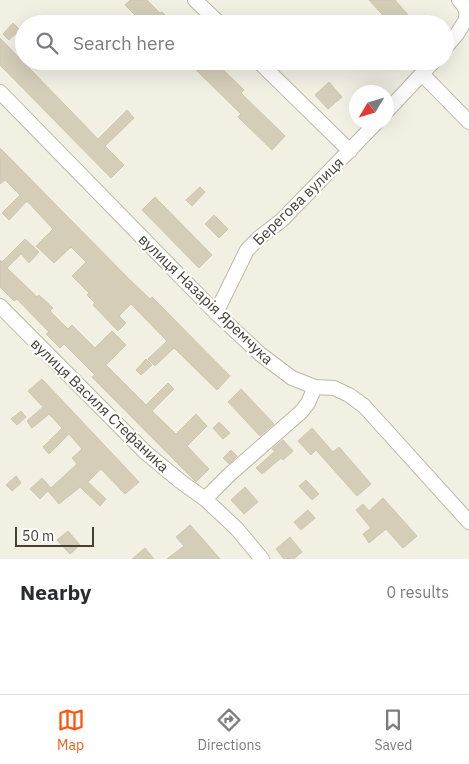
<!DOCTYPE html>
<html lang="en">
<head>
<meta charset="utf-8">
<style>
	:root { --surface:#fff; --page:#f2f2f3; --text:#2b2b33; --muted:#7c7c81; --line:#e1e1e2; --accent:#ff560d }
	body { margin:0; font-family:"IBM Plex Sans",sans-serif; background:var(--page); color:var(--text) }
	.compass { position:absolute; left:349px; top:85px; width:45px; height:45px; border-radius:50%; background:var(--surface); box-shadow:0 5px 20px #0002; rotate:232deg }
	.scale { position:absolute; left:15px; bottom:12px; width:79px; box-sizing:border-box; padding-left:5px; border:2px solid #444033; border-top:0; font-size:14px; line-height:18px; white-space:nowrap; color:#444033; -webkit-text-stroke:4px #fff; paint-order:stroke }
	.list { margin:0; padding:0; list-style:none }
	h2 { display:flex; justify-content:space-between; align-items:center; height:65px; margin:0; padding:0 20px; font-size:21px }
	h2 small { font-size:16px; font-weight:400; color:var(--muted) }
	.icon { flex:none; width:28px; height:28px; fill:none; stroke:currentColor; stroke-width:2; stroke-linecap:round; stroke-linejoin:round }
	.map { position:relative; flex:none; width:469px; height:559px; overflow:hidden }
	.search { position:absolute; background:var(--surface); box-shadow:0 5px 20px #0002; left:15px; right:15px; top:15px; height:55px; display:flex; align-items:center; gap:12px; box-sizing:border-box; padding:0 18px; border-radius:28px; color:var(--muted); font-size:19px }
	.sheet { height:135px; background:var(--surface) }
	nav { display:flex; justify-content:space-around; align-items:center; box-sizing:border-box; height:70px; border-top:1px solid var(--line); background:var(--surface); font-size:14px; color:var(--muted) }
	nav a { display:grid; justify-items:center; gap:2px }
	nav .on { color:var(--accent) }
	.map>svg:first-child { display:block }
	.building { fill:#d4cdb8; stroke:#cfc6ab }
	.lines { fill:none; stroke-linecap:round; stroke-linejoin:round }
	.minor-casing { stroke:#beb9a5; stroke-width:16 }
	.minor { stroke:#fff; stroke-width:14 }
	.labels { text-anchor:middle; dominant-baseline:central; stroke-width:4.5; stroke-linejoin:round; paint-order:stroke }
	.street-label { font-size:15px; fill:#444033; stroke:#fff }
</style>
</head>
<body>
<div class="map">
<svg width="469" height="559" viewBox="0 0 469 559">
	<rect width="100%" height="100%" fill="#f2f0e3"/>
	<!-- building -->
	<path class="building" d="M 130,0 L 147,0 L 160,13 L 162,12 L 174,24 L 144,24 L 125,5 Z
		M 369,0 L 395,0 L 416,24 L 391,24 Z
		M 13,23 L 20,30 L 9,40 L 3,34 Z
		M 0,38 L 98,139 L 127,110 L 134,118 L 105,146 L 124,165 L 111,178 L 0,65 Z
		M 201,61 L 214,61 L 244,90 L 241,93 L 285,136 L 272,150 L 238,117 L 241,114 L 194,68 Z
		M 329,82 L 342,97 L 328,109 L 315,95 Z
		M 0,148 L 129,279 L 150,299 L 152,297 L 230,376 L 217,390 L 174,348 L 155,366 L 148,359 L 167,341 L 131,304 L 119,316 L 126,323 L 118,331 L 93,305 L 95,303 L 87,295 L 89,293 L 72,276 L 86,262 L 71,247 L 54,263 L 36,246 L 53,229 L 27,201 L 9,220 L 2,213 L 20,195 L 5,180 L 0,184 Z
		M 200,187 L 205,192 L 192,206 L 186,200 Z
		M 155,197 L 212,255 L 199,268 L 142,210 Z
		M 214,215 L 228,229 L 219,238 L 205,224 Z
		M 25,239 L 39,252 L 29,263 L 21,254 L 7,268 L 37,297 L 39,295 L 53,308 L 50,311 L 68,329 L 72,325 L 95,348 L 112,331 L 126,345 L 106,365 L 146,405 L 168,383 L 174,389 L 152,411 L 176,434 L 196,414 L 207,426 L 187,446 L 209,469 L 196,482 L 92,377 L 95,375 L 64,344 L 60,348 L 46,334 L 49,332 L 17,299 L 14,301 L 0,287 L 0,260 L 2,262 Z
		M 146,359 L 152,365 L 141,375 L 136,370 Z
		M 42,379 L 139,482 L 125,494 L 101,469 L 88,482 L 106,499 L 100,506 L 80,487 L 59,504 L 48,491 L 40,499 L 30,489 L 42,478 L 51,488 L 77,464 L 72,458 L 82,449 L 69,434 L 49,454 L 43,447 L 62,428 L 49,414 L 32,428 L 27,421 L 43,407 L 28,391 Z
		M 241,389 L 274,424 L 260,436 L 228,402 Z
		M 21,411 L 26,417 L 17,425 L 11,419 Z
		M 219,422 L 230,433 L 223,439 L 213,428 Z
		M 312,428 L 333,452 L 339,447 L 371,484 L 357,496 L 316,450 L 311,455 L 298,441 Z
		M 283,440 L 293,451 L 283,460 L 281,458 L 262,474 L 256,468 L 275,451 L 272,449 Z
		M 231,450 L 237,456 L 229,464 L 223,458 Z
		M 16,476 L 21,483 L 12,491 L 6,485 Z
		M 306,480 L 319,494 L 312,500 L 299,486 Z
		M 245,487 L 258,502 L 244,514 L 231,500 Z
		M 383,498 L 417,536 L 403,548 L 386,529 L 369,543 L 363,534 L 371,528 L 356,510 L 363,504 L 369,511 Z
		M 308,510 L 315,518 L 301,530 L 294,522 Z
		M 190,525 L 208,545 L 220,559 L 167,559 L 184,546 L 176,537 Z
		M 68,531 L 80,545 L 70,554 L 57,540 Z
		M 290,537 L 302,552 L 294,559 L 284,559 L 276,549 Z
		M 145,548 L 154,559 L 132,559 Z"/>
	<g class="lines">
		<!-- minor casing -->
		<g class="minor-casing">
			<path id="minor" d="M 195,0 L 220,24
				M 459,0 C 465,6 467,10 466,19
				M 445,48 L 457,34 L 469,15
				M 258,61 L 350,151
				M 423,75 L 469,122
				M 0,92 L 216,313 L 260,354 L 292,378 L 315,387 L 334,388 L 349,395 L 364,406 L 469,522
				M 386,112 L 434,61
				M 0,306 L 145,452 L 180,481 L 205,499 L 237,529 L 262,559
				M 216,313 L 247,250 L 260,237 L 282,220 L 377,122
				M 205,499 L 230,474 L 301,412 L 308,403 L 315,387"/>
		</g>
		<!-- minor -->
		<use href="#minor" class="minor"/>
	</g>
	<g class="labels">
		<!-- street labels -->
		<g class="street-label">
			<text transform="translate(298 201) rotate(-44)">Берегова вулиця</text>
			<text transform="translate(206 299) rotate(44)">вулиця Назарія Яремчука</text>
			<text transform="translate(100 405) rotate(44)">вулиця Василя Стефаника</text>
		</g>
	</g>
</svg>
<svg class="compass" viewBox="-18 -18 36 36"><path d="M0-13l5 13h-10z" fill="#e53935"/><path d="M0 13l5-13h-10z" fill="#7c7c81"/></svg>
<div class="scale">50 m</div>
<div class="search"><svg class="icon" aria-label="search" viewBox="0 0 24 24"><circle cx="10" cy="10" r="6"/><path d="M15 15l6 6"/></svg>Search here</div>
</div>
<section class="sheet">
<h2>Nearby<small>0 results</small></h2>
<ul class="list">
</ul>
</section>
<nav>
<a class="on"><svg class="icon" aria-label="map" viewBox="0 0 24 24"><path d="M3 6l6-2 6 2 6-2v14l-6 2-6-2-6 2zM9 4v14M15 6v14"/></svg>Map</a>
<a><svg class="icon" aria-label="directions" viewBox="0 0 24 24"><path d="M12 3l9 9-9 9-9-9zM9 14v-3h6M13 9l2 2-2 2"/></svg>Directions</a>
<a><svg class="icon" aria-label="saved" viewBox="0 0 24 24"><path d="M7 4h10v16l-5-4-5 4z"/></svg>Saved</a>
</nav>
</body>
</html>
